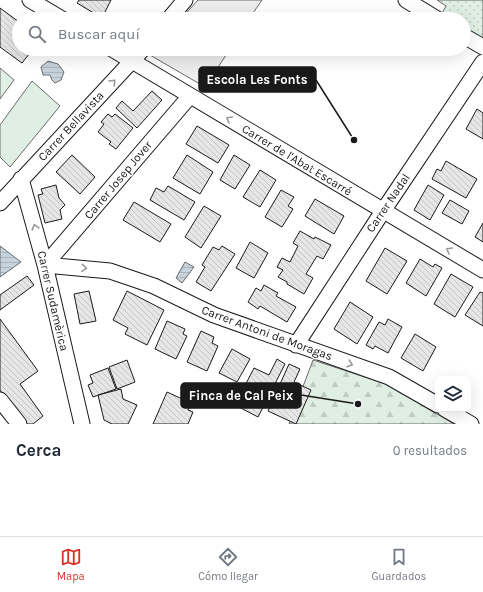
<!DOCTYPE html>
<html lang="es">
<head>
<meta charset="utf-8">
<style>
	:root { --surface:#fff; --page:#f6f6f7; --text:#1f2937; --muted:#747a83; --line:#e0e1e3; --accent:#d93025 }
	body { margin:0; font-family:Karla,sans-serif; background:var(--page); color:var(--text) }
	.controls { position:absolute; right:12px; bottom:12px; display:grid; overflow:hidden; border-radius:8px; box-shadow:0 4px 16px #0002 }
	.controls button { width:36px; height:36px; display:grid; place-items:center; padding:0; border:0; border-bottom:1px solid var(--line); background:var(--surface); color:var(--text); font:20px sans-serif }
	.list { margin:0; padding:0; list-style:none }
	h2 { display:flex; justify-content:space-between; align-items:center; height:52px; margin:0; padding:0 16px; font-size:17px }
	h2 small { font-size:13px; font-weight:400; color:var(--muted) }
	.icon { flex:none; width:22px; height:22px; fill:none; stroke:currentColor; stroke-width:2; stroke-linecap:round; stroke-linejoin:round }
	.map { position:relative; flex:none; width:483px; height:424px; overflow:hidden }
	.search { position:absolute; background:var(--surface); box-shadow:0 4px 16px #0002; left:12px; right:12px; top:12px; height:44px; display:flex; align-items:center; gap:10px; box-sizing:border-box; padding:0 14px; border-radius:22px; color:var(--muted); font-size:15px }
	.sheet { height:112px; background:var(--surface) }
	nav { display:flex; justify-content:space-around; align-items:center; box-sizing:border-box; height:56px; border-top:1px solid var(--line); background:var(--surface); font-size:11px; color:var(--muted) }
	nav a { display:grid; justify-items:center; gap:2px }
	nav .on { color:var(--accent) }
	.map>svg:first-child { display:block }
	.grass { fill:url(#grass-dots); stroke:#6a6a6a }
	.forest { fill:url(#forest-firs); stroke:#6a6a6a }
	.pitch { fill:#e0efe3; stroke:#6a6a6a }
	.parking { fill:#ededed; stroke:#6a6a6a }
	.water { fill:url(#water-rules); stroke:#6a6a6a }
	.building { fill:url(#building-back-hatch); stroke:#1a1a1a }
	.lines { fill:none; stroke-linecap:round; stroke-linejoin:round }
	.street-casing { stroke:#1a1a1a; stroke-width:17 }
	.street { stroke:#fff; stroke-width:15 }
	.oneway { stroke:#989898 }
	.labels { text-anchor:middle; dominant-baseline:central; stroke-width:3; stroke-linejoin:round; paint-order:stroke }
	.street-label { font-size:12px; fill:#1a1a1a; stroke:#fff }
	.leader { fill:none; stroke:#1a1a1a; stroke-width:1.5 }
	.callout-dot { fill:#1a1a1a; stroke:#fff; stroke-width:1.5 }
	.callout { fill:#1a1a1a; stroke:#1a1a1a; stroke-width:1.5 }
	.callout-label { font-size:13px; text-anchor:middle; font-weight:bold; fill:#fff }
</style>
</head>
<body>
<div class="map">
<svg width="483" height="424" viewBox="0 0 483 424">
	<defs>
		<pattern id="grass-dots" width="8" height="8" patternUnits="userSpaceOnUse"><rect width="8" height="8" fill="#e0efe3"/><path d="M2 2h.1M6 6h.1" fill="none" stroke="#c0ccc2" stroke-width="1.8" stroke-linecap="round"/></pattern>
		<pattern id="forest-firs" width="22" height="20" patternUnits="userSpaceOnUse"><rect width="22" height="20" fill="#e0efe3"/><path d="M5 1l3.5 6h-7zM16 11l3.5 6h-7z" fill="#c0ccc2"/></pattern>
		<pattern id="water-rules" width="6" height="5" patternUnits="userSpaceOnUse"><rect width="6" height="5" fill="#c6d2dc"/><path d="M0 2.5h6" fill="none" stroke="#aab4bc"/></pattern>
		<pattern id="building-back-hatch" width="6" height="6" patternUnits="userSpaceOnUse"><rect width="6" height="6" fill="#e6e6e6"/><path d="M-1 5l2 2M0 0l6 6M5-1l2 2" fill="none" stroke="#c5c5c5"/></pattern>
	</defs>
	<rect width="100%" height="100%" fill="#fff"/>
	<!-- grass -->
	<path class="grass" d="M 437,0 L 483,0 L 483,39 L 464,32 L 464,19 L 443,19 L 440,17 L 446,6 Z"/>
	<!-- forest -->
	<path class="forest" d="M 313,360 L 386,384 L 454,424 L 289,424 Z"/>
	<!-- pitch -->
	<path class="pitch" d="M 0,68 L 14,80 L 0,99 Z
		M 32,81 L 60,106 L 10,167 L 0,157 L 0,125 Z"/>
	<!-- parking -->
	<path class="parking" d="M 198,0 L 262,0 L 249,19 L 181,19 Z
		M 155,49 L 230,49 L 205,87 L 150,55 Z"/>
	<!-- water -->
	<path class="water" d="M 48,61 L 58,64 L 64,72 L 61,80 L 55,83 L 52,80 L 50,75 L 43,75 L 41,67 Z
		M 0,246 L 21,262 L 0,277 Z
		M 185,262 L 194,267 L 182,283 L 176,278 Z"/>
	<!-- building -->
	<path class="building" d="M 79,0 L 111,0 L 102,18 L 77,3 Z
		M 0,8 L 19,22 L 19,49 L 33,49 L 22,63 L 0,47 Z
		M 152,91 L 162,100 L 137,128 L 116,108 L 122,101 L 133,111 Z
		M 477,109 L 483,113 L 483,139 L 466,129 Z
		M 108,114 L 112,117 L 115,114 L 133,128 L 116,149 L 109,144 L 111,142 L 98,132 L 104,124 L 101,122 Z
		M 197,126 L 229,145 L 218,163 L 186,144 Z
		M 72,155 L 95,177 L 80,194 L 56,172 Z
		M 187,155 L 213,172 L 200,194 L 173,178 Z
		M 234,155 L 250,165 L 235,189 L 220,180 Z
		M 446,161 L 477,179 L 466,198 L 432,179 L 437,169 L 441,171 Z
		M 260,170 L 276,180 L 260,207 L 243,197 Z
		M 56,185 L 59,198 L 65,205 L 60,210 L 62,219 L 45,223 L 38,195 L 43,194 L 41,189 Z
		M 428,185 L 444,195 L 430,220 L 414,210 Z
		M 168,186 L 195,202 L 184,220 L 150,200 L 156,188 L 164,192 Z
		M 281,190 L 294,197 L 288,206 L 293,209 L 282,227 L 265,217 Z
		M 315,199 L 344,216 L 334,234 L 305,216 Z
		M 450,200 L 469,211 L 462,224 L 442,213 Z
		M 134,202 L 171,224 L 160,242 L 123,220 Z
		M 204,206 L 221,216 L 201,248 L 185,237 Z
		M 483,223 L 483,242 L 475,237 Z
		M 300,231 L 314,239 L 315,237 L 331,245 L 323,259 L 317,256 L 306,274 L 313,278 L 304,294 L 287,284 L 287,282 L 278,277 L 283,270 L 277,267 L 282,258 L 290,262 L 298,246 L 293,243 Z
		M 250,242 L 268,253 L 254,278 L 236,268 Z
		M 222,246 L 235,254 L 211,291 L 196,282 L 205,267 L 202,265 L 213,247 L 219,250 Z
		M 385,248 L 407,261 L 387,294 L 366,281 Z
		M 420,259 L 433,267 L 435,264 L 442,268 L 426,296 L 406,283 Z
		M 451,274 L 473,287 L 455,317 L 434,304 Z
		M 27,276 L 34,285 L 0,310 L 0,295 Z
		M 264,285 L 278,293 L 276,296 L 296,307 L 287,322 L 260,306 L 258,309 L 248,302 L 256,288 L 261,291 Z
		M 89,291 L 96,321 L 80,324 L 74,294 Z
		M 127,291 L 164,310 L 147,345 L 125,334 L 128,328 L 113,320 Z
		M 480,292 L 483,293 L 483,326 L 465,315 Z
		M 350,302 L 373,317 L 357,344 L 334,329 Z
		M 0,319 L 38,371 L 20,384 L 43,416 L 33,424 L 24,424 L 0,390 Z
		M 388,319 L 402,327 L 388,353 L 375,346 L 373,349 L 366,345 L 379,322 L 385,325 Z
		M 167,321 L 185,329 L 183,334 L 187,336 L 176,359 L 155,349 Z
		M 201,331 L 214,337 L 212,343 L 218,346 L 207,371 L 187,362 Z
		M 415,334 L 436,347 L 423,371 L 401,358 Z
		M 232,349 L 250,359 L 237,382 L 219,373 Z
		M 277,359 L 285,364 L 258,417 L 235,405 L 254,368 L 269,375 Z
		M 127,360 L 135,382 L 117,389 L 109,367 Z
		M 289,364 L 300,369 L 294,382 L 311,390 L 296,424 L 268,411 Z
		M 108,368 L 116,389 L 93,397 L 88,385 L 93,383 L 90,375 Z
		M 121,389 L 123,399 L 137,405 L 128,424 L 112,424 L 104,420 L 98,395 Z
		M 167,392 L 191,403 L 188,410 L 193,412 L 188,424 L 153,424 Z"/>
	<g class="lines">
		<!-- street casing -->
		<g class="street-casing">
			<path id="street" d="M 30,0 L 62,19
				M 406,0 L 437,19
				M 169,19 L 185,0
				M 464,36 L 483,47
				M 112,49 L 483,270
				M 21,179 L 45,265 L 82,424
				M 0,203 L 143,49
				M 45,265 L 110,271 L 154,286 L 214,315 L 389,377 L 438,405
				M 45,265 L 190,96
				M 296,345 L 383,211 L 483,62
				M 0,400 L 19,424
				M 445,409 L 471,424"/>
		</g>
		<!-- street -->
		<use href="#street" class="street"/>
	</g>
	<!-- one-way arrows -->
	<defs><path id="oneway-chevron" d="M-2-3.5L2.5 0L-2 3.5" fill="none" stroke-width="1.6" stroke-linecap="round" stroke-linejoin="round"/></defs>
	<g class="oneway">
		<use href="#oneway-chevron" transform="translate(113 82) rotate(-47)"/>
		<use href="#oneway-chevron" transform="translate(229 119) rotate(-149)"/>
		<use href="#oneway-chevron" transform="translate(35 227) rotate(-106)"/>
		<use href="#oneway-chevron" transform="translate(449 250) rotate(-150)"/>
		<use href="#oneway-chevron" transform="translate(84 268) rotate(5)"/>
		<use href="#oneway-chevron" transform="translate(350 364) rotate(19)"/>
	</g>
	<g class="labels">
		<!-- street labels -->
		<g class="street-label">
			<text transform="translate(71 126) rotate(-47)">Carrer Bellavista</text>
			<text transform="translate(297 160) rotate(31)">Carrer de l'Abat Escarré</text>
			<text transform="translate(118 180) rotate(-50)">Carrer Josep Jover</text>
			<text transform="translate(388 203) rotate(-56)">Carrer Nadal</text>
			<text transform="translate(53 301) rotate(77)">Carrer Sudamèrica</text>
			<text transform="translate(267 333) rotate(20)">Carrer Antoni de Moragas</text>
		</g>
	</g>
	<!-- callouts -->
	<path class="leader" d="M354 140L316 80M358 404L301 395"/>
	<g class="callout-dot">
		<circle cx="354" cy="140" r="4"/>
		<circle cx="358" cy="404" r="4"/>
	</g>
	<g class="callout">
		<rect x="199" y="67" width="117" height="25" rx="4"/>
		<rect x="181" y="383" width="120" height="25" rx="4"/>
	</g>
	<g class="callout-label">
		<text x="257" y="84">Escola Les Fonts</text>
		<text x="241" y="400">Finca de Cal Peix</text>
	</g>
</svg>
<div class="controls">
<button><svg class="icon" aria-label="layers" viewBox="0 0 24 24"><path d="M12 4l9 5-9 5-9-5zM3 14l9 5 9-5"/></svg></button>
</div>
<div class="search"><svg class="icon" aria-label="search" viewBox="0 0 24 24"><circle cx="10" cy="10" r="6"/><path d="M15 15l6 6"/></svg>Buscar aquí</div>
</div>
<section class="sheet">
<h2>Cerca<small>0 resultados</small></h2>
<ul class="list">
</ul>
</section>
<nav>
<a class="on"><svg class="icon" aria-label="map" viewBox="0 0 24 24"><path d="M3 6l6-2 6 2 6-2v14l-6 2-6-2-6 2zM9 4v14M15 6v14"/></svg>Mapa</a>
<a><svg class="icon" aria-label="directions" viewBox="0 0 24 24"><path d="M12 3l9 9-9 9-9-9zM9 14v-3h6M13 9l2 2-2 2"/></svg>Cómo llegar</a>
<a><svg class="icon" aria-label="saved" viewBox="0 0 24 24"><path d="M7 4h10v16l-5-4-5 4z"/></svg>Guardados</a>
</nav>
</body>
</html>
